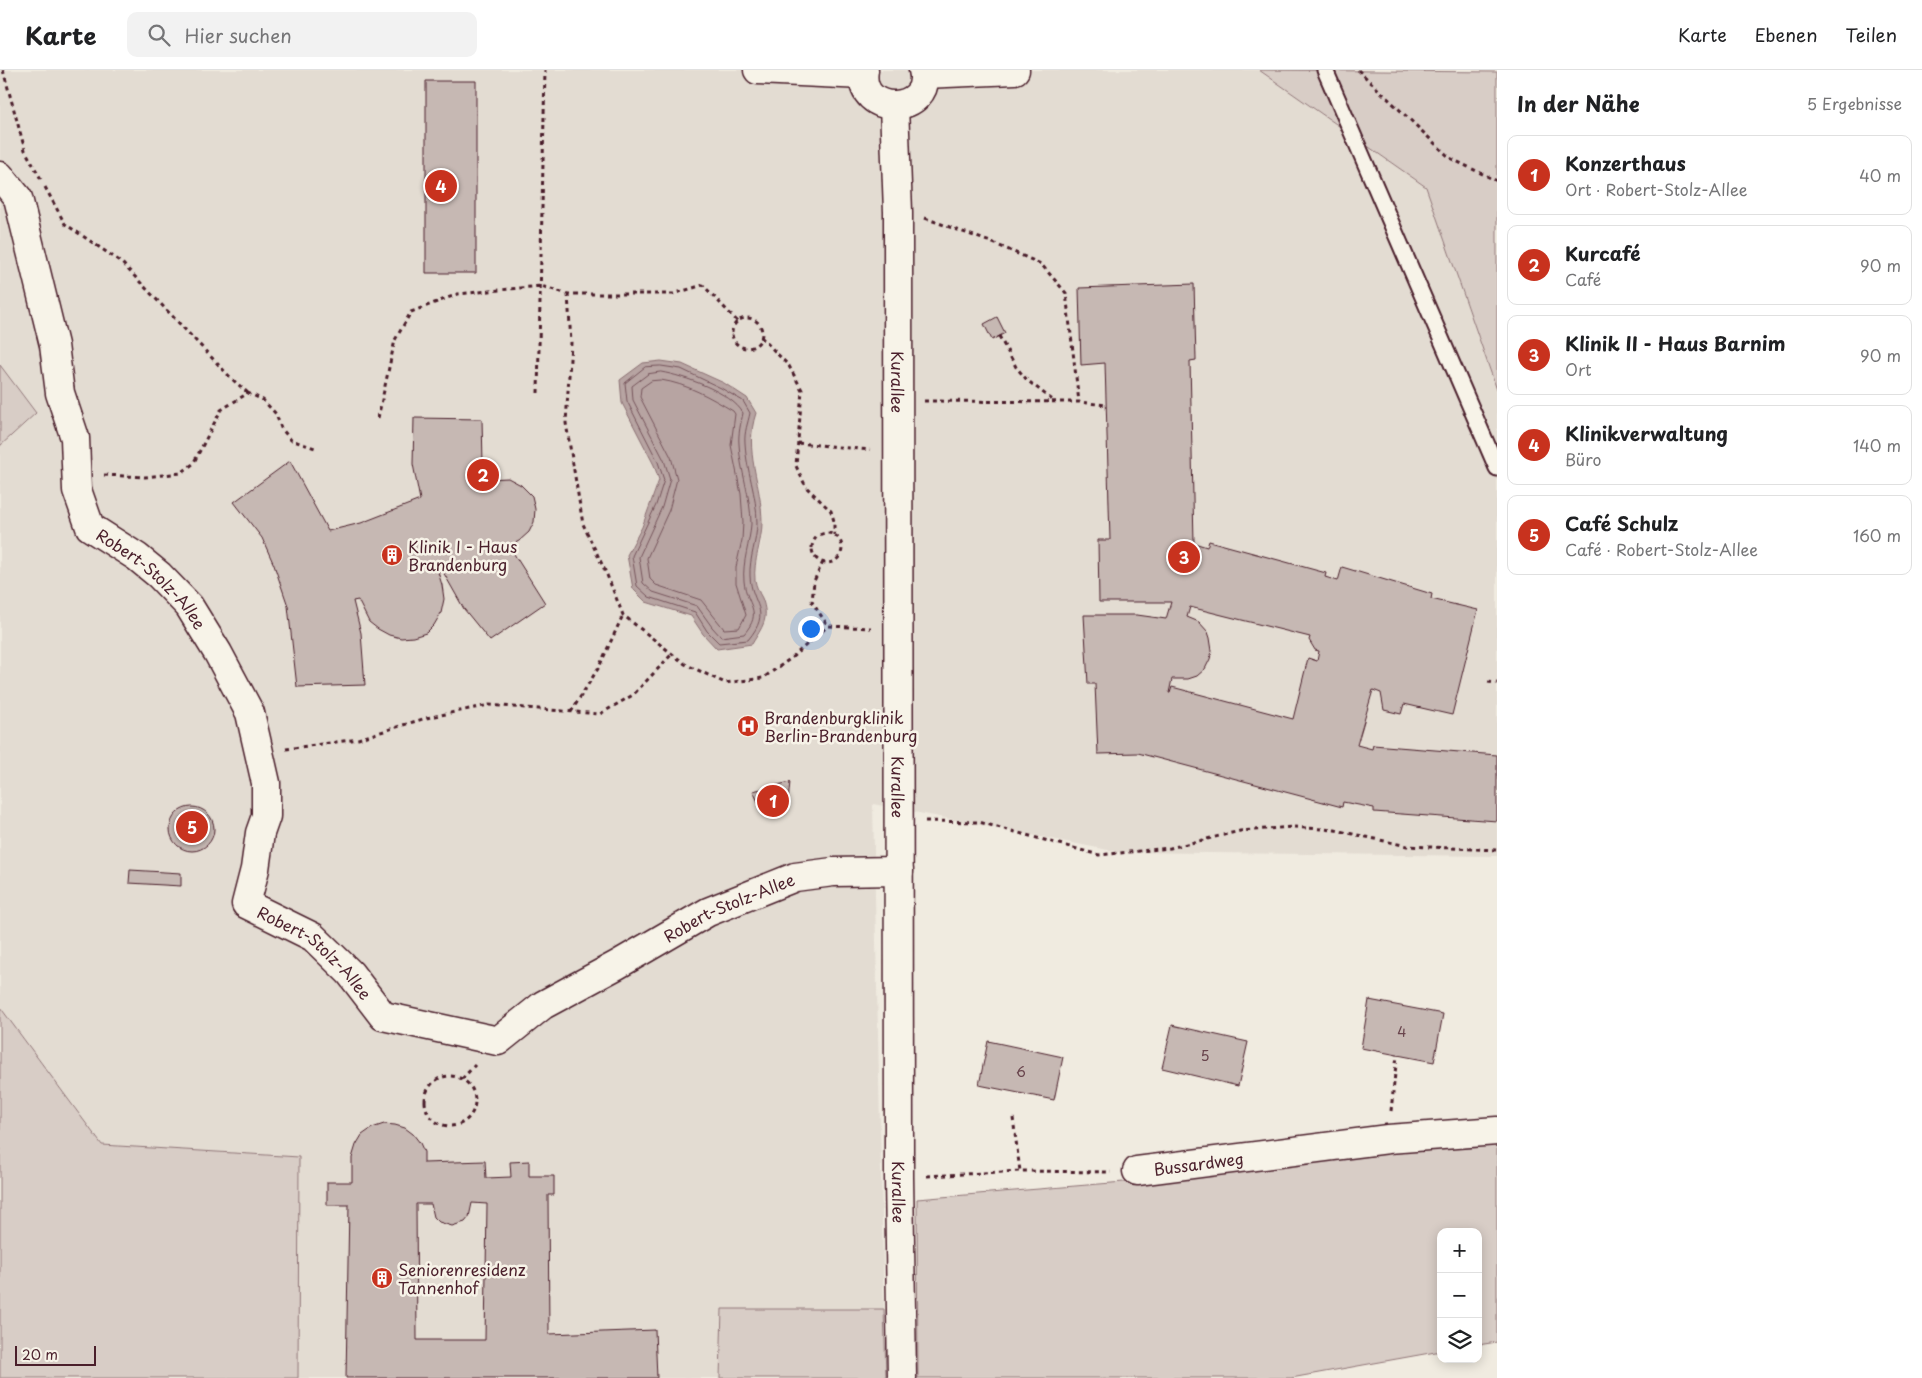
<!DOCTYPE html>
<html lang="de">
<head>
<meta charset="utf-8">
<style>
	:root { --surface:#fff; --page:#f2f2f2; --text:#202124; --muted:#757577; --line:#e0e0e0; --accent:#c8321e }
	body { margin:0; font-family:"Playpen Sans",sans-serif; background:var(--page); color:var(--text) }
	.controls { position:absolute; right:15px; bottom:15px; display:grid; overflow:hidden; border-radius:10px; box-shadow:0 2px 12px #0003 }
	.controls button { width:45px; height:45px; display:grid; place-items:center; padding:0; border:0; border-bottom:1px solid var(--line); background:var(--surface); color:var(--text); font:25px sans-serif }
	.scale { position:absolute; left:15px; bottom:12px; width:81px; box-sizing:border-box; padding-left:5px; border:2px solid #4a1f2b; border-top:0; font-size:14px; line-height:18px; white-space:nowrap; color:#4a1f2b; -webkit-text-stroke:4px #f7f3e8; paint-order:stroke }
	.you { position:absolute; left:810px; top:558px; width:18px; height:18px; margin:-12px; border:4px solid #fff; border-radius:50%; background:#1a73e8; box-shadow:0 0 0 8px #1a73e833 }
	.badge { display:grid; place-items:center; width:32px; height:32px; border-radius:50%; background:var(--accent); color:#fff; font-size:16px; font-weight:700 }
	.pin { position:absolute; translate:-50% -50%; border:2px solid #fff; box-shadow:0 1px 5px #0006 }
	.list { margin:0; padding:0; list-style:none }
	h2 { display:flex; justify-content:space-between; align-items:center; height:65px; margin:0; padding:0 20px; font-size:21px }
	h2 small { font-size:16px; font-weight:400; color:var(--muted) }
	.list li { display:grid; grid-template-columns:32px 1fr auto; gap:15px; align-items:center; box-sizing:border-box; height:80px; margin:0 10px 10px; padding:0 10px; border:1px solid var(--line); border-radius:10px }
	.list b { display:block; font-size:19px; white-space:nowrap }
	.list p { margin:0; font-size:16px; white-space:nowrap; color:var(--muted) }
	.list em { font-size:16px; font-style:normal; color:var(--muted) }
	.icon { flex:none; width:28px; height:28px; fill:none; stroke:currentColor; stroke-width:2; stroke-linecap:round; stroke-linejoin:round }
	.map { position:relative; flex:none; width:1497px; height:1308px; overflow:hidden }
	header { display:flex; align-items:center; gap:30px; box-sizing:border-box; height:70px; padding:0 25px; background:var(--surface); border-bottom:1px solid var(--line) }
	header strong { font-size:24px }
	nav { display:flex; gap:28px; margin-inline-start:auto; font-size:18px }
	.search { width:350px; height:45px; background:var(--page); display:flex; align-items:center; gap:12px; box-sizing:border-box; padding:0 18px; border-radius:10px; color:var(--muted); font-size:19px }
	main { display:flex }
	aside { flex:1; background:var(--surface) }
	.map>svg:first-child { display:block }
	.built { fill:#e3dcd2; fill-rule:evenodd }
	.green { fill:#d8cdc6; stroke:#917678 }
	.water { fill:#b7a4a2; stroke:#8b6f72 }
	.lines { fill:none; stroke-linecap:round; stroke-linejoin:round }
	.shore { stroke:#76545b; stroke-width:1 }
	.building { fill:#c6b8b3; stroke:#4a1f2b; fill-rule:evenodd }
	.service-casing { stroke:#4a1f2b; stroke-width:19 }
	.minor-casing { stroke:#4a1f2b; stroke-width:31 }
	.path { stroke:#4a1f2b; stroke-width:3; stroke-dasharray:4 4; stroke-linecap:butt }
	.service { stroke:#f7f3e8; stroke-width:15 }
	.minor { stroke:#f7f3e8; stroke-width:28 }
	.labels { text-anchor:middle; dominant-baseline:central; stroke-width:5; stroke-linejoin:round; paint-order:stroke }
	.number-label { font-size:14px; fill:#69454d }
	.street-label { font-size:16px; fill:#4a1f2b; stroke:#f7f3e8 }
	.poi-label { font-size:16px; fill:#4a1f2b; stroke:#f7f3e8; text-anchor:start }
</style>
</head>
<body>
<header>
<strong>Karte</strong>
<div class="search"><svg class="icon" aria-label="search" viewBox="0 0 24 24"><circle cx="10" cy="10" r="6"/><path d="M15 15l6 6"/></svg>Hier suchen</div>
<nav><a>Karte</a><a>Ebenen</a><a>Teilen</a></nav>
</header>
<main>
<div class="map">
<svg width="1497" height="1308" viewBox="0 0 1497 1308">
	<rect width="100%" height="100%" fill="#f0ebe0"/>
	<filter id="ink" filterUnits="userSpaceOnUse"><feTurbulence type="fractalNoise" baseFrequency=".02" numOctaves="2"/><feDisplacementMap in="SourceGraphic" scale="10" xChannelSelector="R" yChannelSelector="G"/><feConvolveMatrix kernelMatrix="1 2 1 2 8 2 1 2 1" color-interpolation-filters="sRGB"/></filter>
	<g filter="url(#ink)">
		<!-- built -->
		<path class="built" d="M 0,0 L 1259,0 L 1426,117 L 1497,320 L 1497,786 L 1118,782 L 873,734 L 884,1239 L 722,1239 L 720,1308 L 298,1308 L 298,1087 L 102,1075 L 0,937 L 0,376 L 36,343 L 0,295 ZM 682,294 L 724,313 L 756,342 L 751,357 L 750,373 L 759,421 L 762,452 L 761,473 L 755,499 L 755,512 L 764,535 L 752,574 L 717,579 L 703,564 L 692,546 L 646,532 L 642,457 L 659,410 L 654,395 Z"/>
		<!-- green -->
		<path class="green" d="M 1259,0 L 1497,2 L 1497,320 L 1426,117 Z
			M 0,295 L 36,343 L 0,376 Z
			M 0,937 L 102,1075 L 299,1087 L 298,1308 L 0,1308 Z
			M 1497,1071 L 1497,1272 L 1478,1275 L 1478,1162 L 1441,1162 L 1441,1281 L 1291,1308 L 918,1308 L 917,1129 L 1136,1111 L 1460,1074 Z
			M 722,1239 L 884,1239 L 886,1308 L 720,1308 Z"/>
		<!-- water -->
		<path class="water" d="M 661,291 L 682,294 L 724,313 L 747,328 L 756,343 C 743,382 762,413 762,453 C 762,472 753,491 755,510 C 756,516 759,523 762,528 C 770,549 762,557 752,574 L 717,579 L 703,564 L 691,546 L 646,532 L 633,519 L 627,485 L 642,457 L 659,410 L 654,395 L 622,333 L 620,310 L 643,293 Z"/>
		<g class="lines">
			<!-- shore -->
			<path class="shore" d="M 661,296 L 681,299 L 721,318 L 743,331 L 750,343 C 748,353 744,362 745,373 C 746,400 757,425 757,453 C 757,471 749,488 750,506 C 751,535 773,540 748,570 L 719,573 L 707,561 L 695,542 L 649,527 L 637,516 L 632,486 L 656,435 L 664,410 L 658,392 L 627,331 L 625,313 L 645,297 Z
				M 661,302 C 684,306 731,322 743,343 C 741,353 738,363 739,374 C 740,401 751,426 751,454 C 750,473 742,492 744,511 C 746,535 764,541 744,564 L 721,567 L 712,557 L 697,536 L 653,522 L 643,513 L 639,487 L 662,437 L 670,409 L 664,390 L 633,330 L 632,316 L 648,304 Z
				M 661,310 C 687,314 710,327 733,341 L 735,344 L 731,375 L 741,424 L 743,452 L 742,470 L 736,497 L 736,513 L 746,545 L 739,558 L 724,559 L 701,530 L 656,515 L 650,509 L 647,488 L 669,440 L 677,409 L 671,387 L 640,327 L 641,318 L 651,311 Z"/>
		</g>
		<!-- building -->
		<path class="building" d="M 426,11 L 476,11 L 476,203 L 426,203 Z
			M 1194,214 L 1196,290 L 1190,291 L 1194,473 L 1207,477 L 1209,471 L 1326,503 L 1325,507 L 1338,511 L 1342,497 L 1432,524 L 1431,529 L 1478,540 L 1452,645 L 1404,634 L 1401,644 L 1384,640 L 1381,623 L 1373,620 L 1357,675 L 1372,679 L 1373,675 L 1497,685 L 1497,751 L 1374,742 L 1374,738 L 1343,732 L 1342,737 L 1138,683 L 1098,684 L 1095,614 L 1088,614 L 1084,545 L 1137,545 L 1166,549 L 1171,532 L 1099,532 L 1098,470 L 1110,470 L 1105,293 L 1081,295 L 1079,218 ZM 1190,537 L 1310,567 L 1309,570 L 1315,580 L 1319,581 L 1317,591 L 1308,588 L 1293,649 L 1172,617 L 1170,623 L 1169,623 L 1172,609 L 1188,609 L 1197,606 L 1205,599 L 1210,589 L 1212,581 L 1210,568 L 1208,562 L 1199,552 L 1187,547 Z
			M 997,247 L 1005,263 L 992,270 L 984,254 Z
			M 414,348 L 482,349 L 483,394 L 486,409 L 508,408 L 521,415 L 532,426 L 535,439 L 534,452 L 529,462 L 519,471 L 509,476 L 545,533 L 490,571 L 464,539 L 442,500 L 438,502 L 442,515 L 444,529 L 441,543 L 434,555 L 426,563 L 413,567 L 401,568 L 389,565 L 378,559 L 369,552 L 358,530 L 353,531 L 361,563 L 365,615 L 297,617 L 288,536 L 274,495 L 262,468 L 234,432 L 290,391 L 328,461 L 361,453 L 420,430 L 413,394 Z
			M 790,712 L 787,741 L 765,747 L 753,721 Z
			M170 759a22 22 0 1 1 44 0a22 22 0 1 1-44 0Z
			M 130,800 L 181,803 L 181,816 L 129,813 Z
			M 1369,930 L 1443,944 L 1434,992 L 1361,978 Z
			M 1172,955 L 1248,972 L 1238,1016 L 1162,998 Z
			M 988,971 L 1063,987 L 1054,1030 L 979,1015 Z
			M 384,1054 L 395,1055 L 405,1058 L 413,1064 L 420,1073 L 424,1082 L 424,1093 L 485,1091 L 486,1108 L 511,1107 L 510,1092 L 529,1091 L 529,1106 L 554,1106 L 554,1125 L 548,1125 L 549,1264 L 655,1260 L 657,1308 L 346,1308 L 349,1135 L 327,1135 L 327,1112 L 352,1112 L 352,1088 L 356,1075 L 362,1065 L 372,1058 ZM 472,1133 L 487,1134 L 485,1270 L 417,1270 L 416,1134 L 431,1134 L 434,1147 L 439,1152 L 452,1156 L 465,1152 L 469,1147 Z"/>
		<g class="lines">
			<!-- service casing -->
			<g class="service-casing">
				<path id="service" d="M 1325,0 L 1497,398"/>
			</g>
			<!-- minor casing -->
			<g class="minor-casing">
				<g id="minor">
					<path d="M 758,0 L 863,5"/>
					<path d="M 864,0 C 856,48 934,45 923,0"/>
					<path d="M 924,4 L 1015,0"/>
					<path id="s1" d="M 894,36 L 898,142 L 899,1107 L 902,1308"/>
					<path id="s2" d="M 0,106 L 18,128 L 54,275 L 60,323 L 75,368 L 77,420 L 90,457 L 137,487 L 159,505 L 189,536 L 218,583 L 250,643 L 266,713 L 266,746 L 260,763 L 255,799 L 246,834 L 313,867 L 350,903 L 383,946 L 498,971 L 543,935 L 617,895 L 708,842 L 795,807 L 833,802 L 899,801"/>
					<path id="s3" d="M 1137,1101 L 1388,1069 L 1497,1061"/>
				</g>
			</g>
			<!-- path -->
			<path class="path" d="M 3,0 L 25,80 L 41,109
				M 1358,0 L 1450,88 L 1497,111
				M 45,117 L 65,154 L 121,192 L 232,309 L 248,323
				M 925,148 L 993,173 L 1041,194 L 1066,223 L 1079,332
				M 568,224 L 571,273 L 566,353 L 583,454 L 607,505 L 623,545 L 685,594 L 725,613 L 763,608 L 790,589 L 828,556
				M732 263a15 15 0 1 1 30 0a15 15 0 1 1-30 0Z
				M 999,266 L 1016,297 L 1027,310 L 1055,332
				M 761,267 L 789,296 L 802,320 L 796,396 L 806,417 L 831,441 L 834,451 L 834,465
				M 538,323 L 545,0
				M 924,331 L 1079,332 L 1106,335
				M 378,348 L 395,270 L 411,242 L 458,224 L 541,216 L 568,224 L 673,224 L 703,215 L 738,252
				M 798,373 L 870,380
				M 104,405 L 145,407 L 181,403 L 193,394 L 221,340 L 248,323 L 263,330 L 276,344 L 281,358 L 291,370 L 318,379
				M812 478a15 15 0 1 1 30 0a15 15 0 1 1-30 0Z
				M 823,492 L 814,511 L 812,532 L 828,556 L 871,558
				M 1488,612 L 1497,613
				M 571,642 L 599,597 L 623,545
				M 286,679 L 358,669 L 426,648 L 489,635 L 600,644 L 633,625 L 672,584
				M 925,751 L 979,752 L 1099,785 L 1170,778 L 1240,761 L 1293,757 L 1335,760 L 1407,776 L 1497,780
				M425 1031a25 25 0 1 1 50 0a25 25 0 1 1-50 0Z
				M 462,1009 L 475,995
				M 1391,1041 L 1397,985
				M 1013,1048 L 1020,1101
				M 927,1106 L 1020,1101 L 1111,1102"/>
			<!-- service -->
			<use href="#service" class="service"/>
			<!-- minor -->
			<use href="#minor" class="minor"/>
		</g>
	</g>
	<!-- icons -->
	<defs>
		<g id="building-disc" transform="scale(1.125)"><circle r="9.5" fill="#c8321e" stroke="#f7f3e8"/><path d="M-4-6H4V6H1V3H-1V6H-4ZM-2.5-4.3h1.7v1.8h-1.7ZM.8-4.3h1.7v1.8H.8ZM-2.5-1h1.7V.8h-1.7ZM.8-1h1.7V.8H.8Z" fill="#fff"/></g>
		<g id="hospital-disc" transform="scale(1.125)"><circle r="9.5" fill="#c8321e" stroke="#f7f3e8"/><path d="M-5-5h3v3.5h4V-5h3V5h-3V1.5h-4V5h-3Z" fill="#fff"/></g>
	</defs>
	<g fill-rule="evenodd">
		<use href="#building-disc" x="392" y="485"/>
		<use href="#hospital-disc" x="748" y="656"/>
		<use href="#building-disc" x="382" y="1208"/>
	</g>
	<g class="labels">
		<!-- number labels -->
		<g class="number-label">
			<text x="1402" y="961">4</text>
			<text x="1205" y="985">5</text>
			<text x="1021" y="1001">6</text>
		</g>
		<!-- street labels -->
		<g class="street-label">
			<text stroke="none"><textPath href="#s1" startOffset="276">Kurallee</textPath></text>
			<text stroke="none"><textPath href="#s2" startOffset="448">Robert-Stolz-Allee</textPath></text>
			<text stroke="none"><textPath href="#s1" startOffset="681">Kurallee</textPath></text>
			<text stroke="none"><textPath href="#s2" startOffset="1379">Robert-Stolz-Allee</textPath></text>
			<text stroke="none"><textPath href="#s2" startOffset="898">Robert-Stolz-Allee</textPath></text>
			<text stroke="none"><textPath href="#s3" startOffset="62">Bussardweg</textPath></text>
			<text stroke="none"><textPath href="#s1" startOffset="1086">Kurallee</textPath></text>
		</g>
		<!-- poi labels -->
		<g class="poi-label">
			<text x="408" y="476">Klinik I - Haus<tspan x="408" dy="18">Brandenburg</tspan></text>
			<text x="764" y="647">Brandenburgklinik<tspan x="764" dy="18">Berlin-Brandenburg</tspan></text>
			<text x="398" y="1199">Seniorenresidenz<tspan x="398" dy="18">Tannenhof</tspan></text>
		</g>
	</g>
</svg>
<div class="controls">
<button>+</button>
<button>−</button>
<button><svg class="icon" aria-label="layers" viewBox="0 0 24 24"><path d="M12 4l9 5-9 5-9-5zM3 14l9 5 9-5"/></svg></button>
</div>
<div class="scale">20 m</div>
<div class="you"></div>
<div class="pin badge" style="left:773px;top:731px">1</div>
<div class="pin badge" style="left:483px;top:405px">2</div>
<div class="pin badge" style="left:1184px;top:487px">3</div>
<div class="pin badge" style="left:441px;top:116px">4</div>
<div class="pin badge" style="left:192px;top:757px">5</div>
</div>
<aside>
<h2>In der Nähe<small>5 Ergebnisse</small></h2>
<ul class="list">
<li><span class="badge">1</span><div><b>Konzerthaus</b><p>Ort · Robert-Stolz-Allee</p></div><em>40 m</em></li>
<li><span class="badge">2</span><div><b>Kurcafé</b><p>Café</p></div><em>90 m</em></li>
<li><span class="badge">3</span><div><b>Klinik II - Haus Barnim</b><p>Ort</p></div><em>90 m</em></li>
<li><span class="badge">4</span><div><b>Klinikverwaltung</b><p>Büro</p></div><em>140 m</em></li>
<li><span class="badge">5</span><div><b>Café Schulz</b><p>Café · Robert-Stolz-Allee</p></div><em>160 m</em></li>
</ul>
</aside>
</main>
</body>
</html>
